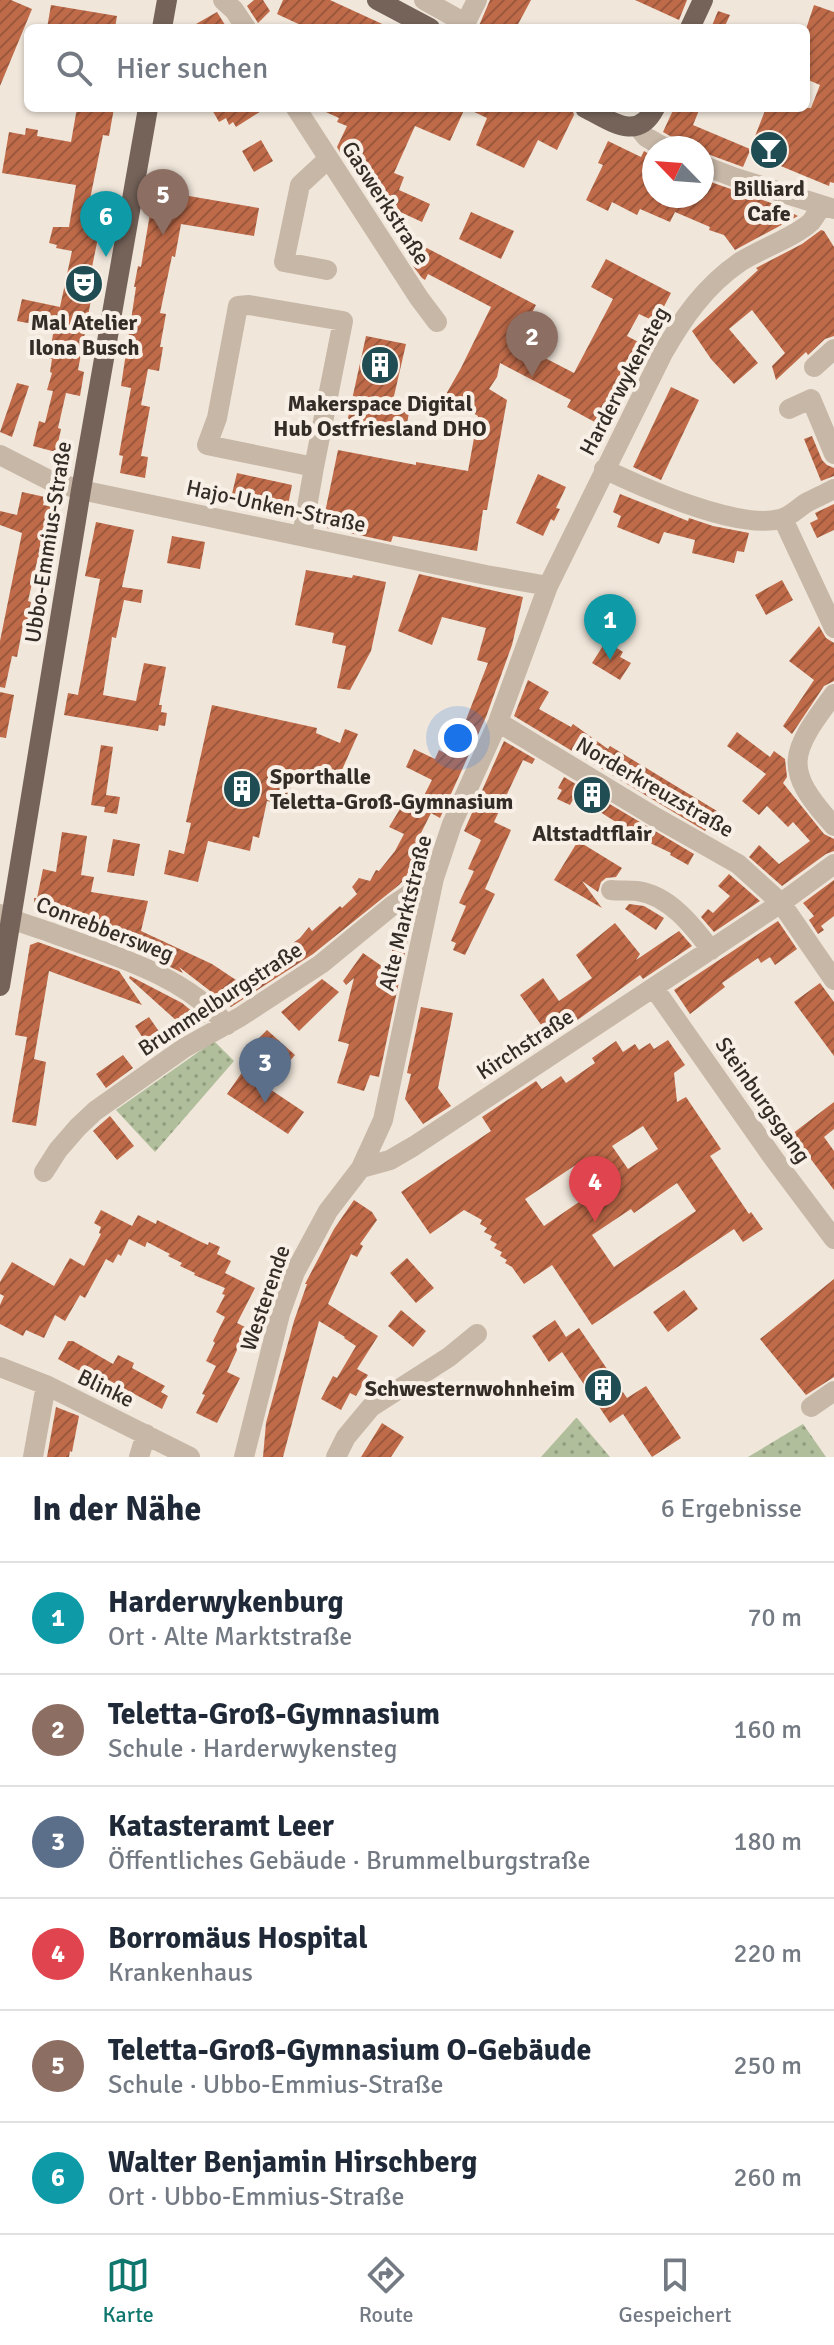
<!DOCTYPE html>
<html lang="de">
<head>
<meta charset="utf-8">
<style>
	:root { --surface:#fff; --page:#f2f2f3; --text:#1f2937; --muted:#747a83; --line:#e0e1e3; --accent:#0f766e }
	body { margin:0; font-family:Signika,sans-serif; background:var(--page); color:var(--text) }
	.compass { position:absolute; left:642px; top:136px; width:72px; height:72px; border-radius:50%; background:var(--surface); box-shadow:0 2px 6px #0004; rotate:295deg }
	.you { position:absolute; left:458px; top:738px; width:28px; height:28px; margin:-20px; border:6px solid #fff; border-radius:50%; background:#1a73e8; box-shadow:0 0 0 12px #1a73e833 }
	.badge { display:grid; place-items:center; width:52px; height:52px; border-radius:50%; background:var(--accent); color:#fff; font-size:26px; font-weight:700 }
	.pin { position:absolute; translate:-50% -66px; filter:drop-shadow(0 2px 4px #0008) }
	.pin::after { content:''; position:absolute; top:42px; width:28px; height:24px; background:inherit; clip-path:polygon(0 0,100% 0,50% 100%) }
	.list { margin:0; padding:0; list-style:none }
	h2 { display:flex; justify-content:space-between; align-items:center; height:104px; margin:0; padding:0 32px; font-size:34px }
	h2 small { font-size:26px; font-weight:400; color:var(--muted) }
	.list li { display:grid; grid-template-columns:52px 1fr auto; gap:24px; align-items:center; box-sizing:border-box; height:112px; padding:0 32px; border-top:2px solid var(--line) }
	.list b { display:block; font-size:30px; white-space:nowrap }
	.list p { margin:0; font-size:26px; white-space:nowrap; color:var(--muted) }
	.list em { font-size:26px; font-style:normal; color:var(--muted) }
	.icon { flex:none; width:44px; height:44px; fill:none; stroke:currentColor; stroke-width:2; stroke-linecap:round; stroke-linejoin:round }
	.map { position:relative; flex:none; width:834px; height:1457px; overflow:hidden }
	.search { position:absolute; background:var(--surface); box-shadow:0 2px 6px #0004; left:24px; right:24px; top:24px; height:88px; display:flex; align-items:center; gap:20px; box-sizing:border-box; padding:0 28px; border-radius:12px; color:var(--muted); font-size:30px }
	.sheet { height:776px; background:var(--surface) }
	nav { display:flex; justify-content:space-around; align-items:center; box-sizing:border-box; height:112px; border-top:2px solid var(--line); background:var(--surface); font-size:22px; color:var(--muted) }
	nav a { display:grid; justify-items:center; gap:4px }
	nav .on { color:var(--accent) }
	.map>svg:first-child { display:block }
	.grass { fill:url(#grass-dots) }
	.building { fill:url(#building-hatch); fill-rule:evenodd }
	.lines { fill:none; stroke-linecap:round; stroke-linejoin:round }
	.minor { stroke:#c7b7a7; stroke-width:20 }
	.major { stroke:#756359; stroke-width:20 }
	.labels { text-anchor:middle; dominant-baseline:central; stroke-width:8; stroke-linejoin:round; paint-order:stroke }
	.poi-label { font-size:22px; font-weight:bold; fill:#342c27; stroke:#f8f0e6 }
	.street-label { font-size:22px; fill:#342c27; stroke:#f8f0e6 }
</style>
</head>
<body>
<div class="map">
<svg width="834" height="1457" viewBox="0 0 834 1457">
	<defs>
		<pattern id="grass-dots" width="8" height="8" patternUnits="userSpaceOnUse" patternTransform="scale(2)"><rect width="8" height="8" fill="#b0be9b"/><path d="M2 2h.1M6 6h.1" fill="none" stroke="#909b7e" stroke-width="1.8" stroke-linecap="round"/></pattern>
		<pattern id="building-hatch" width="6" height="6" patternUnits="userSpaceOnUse" patternTransform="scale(2)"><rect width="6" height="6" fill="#bf6b49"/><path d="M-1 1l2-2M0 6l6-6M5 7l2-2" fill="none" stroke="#9c583d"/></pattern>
	</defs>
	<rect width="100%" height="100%" fill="#f0e6da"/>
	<!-- grass -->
	<path class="grass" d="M 214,1041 L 234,1061 L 155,1152 L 116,1110 Z
		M 577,1418 L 610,1457 L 541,1457 L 576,1418 Z
		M 803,1424 L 826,1457 L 748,1457 Z"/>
	<!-- building -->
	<path class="building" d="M 0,0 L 11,0 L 32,9 L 0,86 Z
		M 254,0 L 263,0 L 270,11 L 258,23 L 247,6 Z
		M 283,0 L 330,0 L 391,28 L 307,28 L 277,14 Z
		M 490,0 L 531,0 L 516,28 L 478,28 Z
		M 635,0 L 687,0 L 679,20 Z
		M 51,5 L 117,16 L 115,28 L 47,28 Z
		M 814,5 L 834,12 L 834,183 L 830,182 L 829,186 L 749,153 L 743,167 L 702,152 L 702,148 L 686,148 L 677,144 L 672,137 L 663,132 L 674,108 L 700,108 L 693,125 L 750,149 L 766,108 L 811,108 L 820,85 L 806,79 L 806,29 Z
		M 718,11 L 730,15 L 724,28 L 711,28 Z
		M 217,12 L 227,28 L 189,28 Z
		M 77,108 L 114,108 L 109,136 L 103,135 L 89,204 L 100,206 L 95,233 L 99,233 L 91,272 L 96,273 L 78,370 L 84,372 L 80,396 L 66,393 L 58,428 L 61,429 L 56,452 L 33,446 L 39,421 L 45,423 L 53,391 L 47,390 L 52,373 L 50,372 L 52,359 L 49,359 L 54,328 L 17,321 L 22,299 L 60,307 L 72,251 L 56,248 L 57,245 L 49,243 L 53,227 L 69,227 L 76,185 L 2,173 L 9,132 L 25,135 L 26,128 L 38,130 L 37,136 L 71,142 Z
		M 211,108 L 266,108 L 236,127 L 233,122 L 229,125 L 226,118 L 219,122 Z
		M 317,108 L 465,108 L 450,141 L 415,126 L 394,173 L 404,177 L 399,190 L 430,204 L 422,222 L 387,206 L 389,201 L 371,193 L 378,176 L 351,163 L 353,159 L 341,154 L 337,147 L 347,126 L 337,122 L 339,118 Z
		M 466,108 L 545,108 L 551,111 L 556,108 L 572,108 L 574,115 L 557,150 L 538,140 L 524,168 L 476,145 L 487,118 Z
		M 261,140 L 273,161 L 254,172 L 242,151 Z
		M 608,141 L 641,157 L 644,151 L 654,157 L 654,196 L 702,196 L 702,179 L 771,203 L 798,216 L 735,250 L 724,235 L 709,230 L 710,227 L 675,212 L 670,222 L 640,209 L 637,215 L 612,202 L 608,211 L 586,200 L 603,165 L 598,163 Z
		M 154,190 L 259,208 L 254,236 L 181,224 L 175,257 L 172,256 L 160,313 L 166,314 L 160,347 L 163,347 L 159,371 L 148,369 L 141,405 L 150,407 L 141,456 L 148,457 L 145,478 L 120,473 L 123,456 L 119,455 L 131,388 L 121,386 L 136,287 L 134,287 L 138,266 L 141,267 Z
		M 471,212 L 514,231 L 501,259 L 459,239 Z
		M 821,230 L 824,231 L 834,247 L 834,336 L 825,339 L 808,355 L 806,352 L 776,380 L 772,366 L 785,353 L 752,310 L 729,329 L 758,363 L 734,384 L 711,359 L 692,331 L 758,270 L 756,268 L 802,244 Z
		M 423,246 L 536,305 L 516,343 L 574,373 L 613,299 L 591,287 L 606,259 L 671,293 L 656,322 L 639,314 L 627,336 L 644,345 L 602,426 L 567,407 L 571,400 L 500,363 L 497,377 L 489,389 L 507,400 L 487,510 L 483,510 L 477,551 L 393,536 L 391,542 L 322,527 L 338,450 L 416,465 L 416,462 L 468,471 L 478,416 L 445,396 L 461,368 L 491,307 L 428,274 L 425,280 L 422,278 L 413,266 Z
		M 366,336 L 406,344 L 391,409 L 409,413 L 404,438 L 346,427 Z
		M 17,383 L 29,386 L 12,437 L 0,432 Z
		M 671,387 L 699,400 L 661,480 L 633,467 Z
		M 812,436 L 822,460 L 827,465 L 834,468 L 834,476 L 821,481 L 804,439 Z
		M 237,473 L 292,485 L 287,510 L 231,498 Z
		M 538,474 L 566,487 L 556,508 L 560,509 L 554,521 L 551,519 L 543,536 L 516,523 Z
		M 22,492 L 45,497 L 43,505 L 59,508 L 49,559 L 38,557 L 28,601 L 31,602 L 27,622 L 24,621 L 17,657 L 12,656 L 5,688 L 0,687 L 0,641 L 22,533 L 0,525 L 0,511 L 17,515 Z
		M 620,494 L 688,521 L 689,518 L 713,526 L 749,533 L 744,552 L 737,551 L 734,563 L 692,553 L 695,540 L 664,532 L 659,544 L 617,527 L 621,516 L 613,512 Z
		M 834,504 L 834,530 L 817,538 L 810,523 L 818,519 L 815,513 Z
		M 96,522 L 134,530 L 122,587 L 143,590 L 141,603 L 124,600 L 116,638 L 112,637 L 103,695 L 136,701 L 144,663 L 166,667 L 159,705 L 162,705 L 161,712 L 167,713 L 165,726 L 159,725 L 158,731 L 64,715 L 68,693 L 78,695 L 100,579 L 85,576 Z
		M 172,536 L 205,542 L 200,569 L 167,563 Z
		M 306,570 L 352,578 L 353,575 L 386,582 L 371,651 L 350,690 L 337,688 L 346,646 L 332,643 L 334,633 L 295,625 Z
		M 419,574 L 523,597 L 512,645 L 486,717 L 440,818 L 431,813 L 417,841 L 429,847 L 418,865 L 399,885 L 313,954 L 231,1007 L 179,967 L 183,973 L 128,947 L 35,913 L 34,898 L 37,898 L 43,869 L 56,872 L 62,832 L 87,836 L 81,875 L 94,877 L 91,892 L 148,901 L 141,931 L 212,964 L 239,982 L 300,938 L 309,927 L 312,931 L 340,906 L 342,908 L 357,894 L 352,887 L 359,878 L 370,881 L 376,870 L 379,871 L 395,851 L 404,834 L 389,827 L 403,804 L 417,809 L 432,780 L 406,767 L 414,749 L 435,759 L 439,750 L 445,753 L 456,727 L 462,730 L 488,663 L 477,660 L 486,628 L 442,617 L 432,645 L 398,631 Z
		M 782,580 L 793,600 L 766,615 L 755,595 Z
		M 819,626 L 826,638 L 834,643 L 834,681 L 824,686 L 792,734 L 783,726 L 814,680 L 789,661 Z
		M 606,641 L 623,652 L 620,657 L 631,663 L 620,680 L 592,663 Z
		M 528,680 L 549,692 L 539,709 L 571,727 L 573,724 L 608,749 L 610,746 L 717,811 L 705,831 L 514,716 Z
		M 0,692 L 14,695 L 6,738 L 0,737 Z
		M 212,705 L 317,728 L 316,733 L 340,743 L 345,729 L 358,734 L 337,781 L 308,770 L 306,777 L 294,775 L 287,806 L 267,801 L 259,838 L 253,836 L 250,851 L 208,841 L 198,882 L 164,874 L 169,850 L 184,854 L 191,823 L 186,822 Z
		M 737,732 L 770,757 L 774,751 L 785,759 L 787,777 L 783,783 L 824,834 L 834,839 L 834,851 L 826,854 L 782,886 L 749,857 L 759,845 L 779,864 L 810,841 L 793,822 L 788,827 L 767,806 L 759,815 L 742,801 L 766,774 L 727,746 Z
		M 504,741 L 535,759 L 532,764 L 523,760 L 494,822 L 511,830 L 485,889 L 495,894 L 465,955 L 453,950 L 456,943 L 451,941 L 466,906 L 459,903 L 474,871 L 468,869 L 481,840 L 464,831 Z
		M 101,745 L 113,747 L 106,795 L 120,797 L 117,814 L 104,812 L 105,807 L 91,805 Z
		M 564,777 L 694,854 L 688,865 L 670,855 L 671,853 L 629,833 L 630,831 L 575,796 L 570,805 L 557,799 L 562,790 L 558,788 Z
		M 113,839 L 140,844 L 134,876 L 107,872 Z
		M 578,841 L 622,868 L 616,877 L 606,878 L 601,882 L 598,892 L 582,881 L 602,908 L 554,880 Z
		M 729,874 L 760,901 L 714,932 L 701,917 L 708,909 L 713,913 L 730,896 L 718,886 Z
		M 834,880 L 834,916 L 821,926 L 824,930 L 818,934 L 809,920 L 814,916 L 803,903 Z
		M 629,904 L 644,906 L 664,918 L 656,930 L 625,909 Z
		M 778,921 L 797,949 L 775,965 L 770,957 L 761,963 L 758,958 L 722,983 L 725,987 L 690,1014 L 674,990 Z
		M 615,923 L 640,954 L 636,960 L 679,931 L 692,946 L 643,979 L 640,975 L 551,1039 L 520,995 L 543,978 L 559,1001 L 592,978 L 576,955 Z
		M 396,931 L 409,934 L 379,1077 L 370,1075 L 364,1091 L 337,1083 L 349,1044 L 338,1041 L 354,978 L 346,985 L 343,981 L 363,953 L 386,969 L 390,955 L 391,956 Z
		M 38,942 L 119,971 L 142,1005 L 49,971 L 34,1059 L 46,1062 L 36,1126 L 12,1122 L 27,1037 L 15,1035 L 30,945 Z
		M 130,976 L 182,1003 L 205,1022 L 188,1031 L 129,978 Z
		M 322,979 L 339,992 L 299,1031 L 281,1012 Z
		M 820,983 L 834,1002 L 834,1056 L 794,1002 Z
		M 421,1007 L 453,1013 L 438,1088 L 451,1106 L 423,1124 L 405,1099 L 411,1074 L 407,1073 Z
		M 149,1017 L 167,1043 L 152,1052 L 135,1026 Z
		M 267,1030 L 295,1055 L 286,1065 L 258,1039 Z
		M 668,1040 L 685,1065 L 674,1073 L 677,1102 L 686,1097 L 721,1149 L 710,1156 L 749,1214 L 751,1212 L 763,1229 L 743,1242 L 734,1229 L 592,1325 L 552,1265 L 524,1284 L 512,1267 L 505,1263 L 507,1260 L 500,1256 L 502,1252 L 494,1248 L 497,1244 L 490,1240 L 492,1236 L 484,1232 L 487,1228 L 480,1224 L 482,1220 L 464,1210 L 430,1234 L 401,1192 L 491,1131 L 482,1117 L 536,1081 L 542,1089 L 561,1076 L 566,1083 L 595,1063 L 592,1058 L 616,1041 L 623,1052 L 635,1044 L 639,1050 L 650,1043 L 654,1049 ZM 643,1126 L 658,1149 L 628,1169 L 612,1146 ZM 580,1162 L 598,1189 L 544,1226 L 525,1199 ZM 677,1183 L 696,1211 L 614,1267 L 592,1235 L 631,1209 L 634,1213 Z
		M 123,1055 L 133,1068 L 106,1088 L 96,1074 Z
		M 243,1071 L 304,1112 L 288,1134 L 227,1094 Z
		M 834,1102 L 834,1129 L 824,1137 L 834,1151 L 834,1190 L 792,1134 Z
		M 110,1116 L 134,1146 L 117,1160 L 93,1131 Z
		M 354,1200 L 372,1212 L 377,1220 L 360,1244 L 363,1246 L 357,1257 L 351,1254 L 328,1304 L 378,1336 L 357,1369 L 368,1375 L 356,1396 L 350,1393 L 341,1410 L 321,1399 L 333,1376 L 337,1378 L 356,1346 L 344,1338 L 345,1337 L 319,1321 L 283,1457 L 263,1457 L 266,1423 L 294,1321 L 307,1284 L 305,1284 L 334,1229 Z
		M 101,1210 L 132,1226 L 138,1215 L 156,1224 L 157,1220 L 199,1241 L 208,1245 L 209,1242 L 220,1247 L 217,1254 L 231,1261 L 225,1273 L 255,1288 L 237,1323 L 247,1328 L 227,1372 L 240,1378 L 217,1423 L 196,1413 L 205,1395 L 202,1394 L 216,1366 L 206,1361 L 215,1343 L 213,1341 L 225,1317 L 216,1312 L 225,1295 L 222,1294 L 225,1288 L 194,1275 L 195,1273 L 180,1266 L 182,1263 L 168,1256 L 170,1254 L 147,1242 L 145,1247 L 129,1239 L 121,1256 L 118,1254 L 113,1263 L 106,1259 L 85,1298 L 80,1295 L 65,1321 L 55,1315 L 44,1338 L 26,1330 L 23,1336 L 0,1324 L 0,1305 L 4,1296 L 0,1294 L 0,1282 L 12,1262 L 54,1286 L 70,1258 L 84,1266 L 101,1234 L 99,1233 L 101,1227 L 94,1223 Z
		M 407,1258 L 434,1288 L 416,1303 L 390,1273 Z
		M 834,1279 L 834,1377 L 806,1395 L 760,1339 Z
		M 684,1290 L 698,1309 L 668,1332 L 653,1312 Z
		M 401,1310 L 426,1331 L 413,1347 L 388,1326 Z
		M 555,1320 L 566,1337 L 579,1328 L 627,1398 L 646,1386 L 681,1438 L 652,1457 L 623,1414 L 610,1423 L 562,1352 L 549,1362 L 532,1336 Z
		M 68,1341 L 73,1341 L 113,1364 L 118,1355 L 134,1363 L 132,1368 L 165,1386 L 161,1392 L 168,1396 L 162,1409 L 90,1370 L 87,1375 L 58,1359 Z
		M 56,1407 L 79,1416 L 72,1452 L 70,1451 L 69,1457 L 47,1457 Z
		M 382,1423 L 404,1437 L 391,1457 L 361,1457 Z"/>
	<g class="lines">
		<!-- minor -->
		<path class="minor" d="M 223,0 L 234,10 L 246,28
			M 424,0 L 465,23
			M 463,28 L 477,0
			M 296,108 L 419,298 L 437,322
			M 637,126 L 646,137 L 665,148
			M 702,165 L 736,178 L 834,209
			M 327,270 L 284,262 L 300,185 L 328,159
			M 814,367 L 834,349
			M 789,409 L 811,399 L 834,454
			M 0,455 L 49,480 L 81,490 L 486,575 L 548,586
			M 604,469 C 644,488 737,530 780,519 C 790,517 798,508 806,503 C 815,498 825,494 834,489
			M 783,519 L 834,628
			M 302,536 L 314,467 L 207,445 L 217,418 L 238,306 L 249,305 L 343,321 L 314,467
			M 834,694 C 790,753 781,768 834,826
			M 498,722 L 655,817 L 738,864 L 781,903 L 834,980
			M 611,890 C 619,891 628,890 637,891 C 669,895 693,926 711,950
			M 0,914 C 17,922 35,927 52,933 C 114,956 182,974 227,1025
			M 654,988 L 774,1159 L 834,1239
			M 361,1168 L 390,1160 L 414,1146 L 781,903 L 834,864
			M 44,1172 L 58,1150 L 78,1127 L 95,1111 L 184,1048 L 240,1017 L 321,964 L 393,905 L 434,878
			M 0,1367 L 46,1385 L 190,1457
			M 811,1407 L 834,1391
			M 33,1457 L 46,1385
			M 139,1457 L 146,1434
			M 244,1457 L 280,1314 L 295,1272 L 328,1211 L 361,1168 L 383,1120 L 434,878 L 452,824 L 498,722 L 548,586 L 663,353 C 683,318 705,286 740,262 C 760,249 795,237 811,222 C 815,217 818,211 822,206
			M 336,1457 L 346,1437 L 371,1407 L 449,1357 L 477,1334"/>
		<!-- major -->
		<path class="major" d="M 377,0 L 430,28
			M 162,28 L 167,0
			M 690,28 L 703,0
			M 585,108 C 610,120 637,143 655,108
			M 0,986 L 81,490 L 148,108"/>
	</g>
	<!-- icons -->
	<defs>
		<g id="bar-disc" transform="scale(2)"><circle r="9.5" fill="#1f4d53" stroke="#f8f0e6"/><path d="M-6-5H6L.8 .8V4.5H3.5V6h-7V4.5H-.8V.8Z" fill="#fff"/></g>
		<g id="theatre-disc" transform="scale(2)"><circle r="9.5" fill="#1f4d53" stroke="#f8f0e6"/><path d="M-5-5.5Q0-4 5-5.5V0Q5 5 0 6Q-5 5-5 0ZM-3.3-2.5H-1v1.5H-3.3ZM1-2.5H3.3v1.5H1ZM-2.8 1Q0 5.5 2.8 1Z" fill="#fff"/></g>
		<g id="building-disc" transform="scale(2)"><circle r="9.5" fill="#1f4d53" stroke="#f8f0e6"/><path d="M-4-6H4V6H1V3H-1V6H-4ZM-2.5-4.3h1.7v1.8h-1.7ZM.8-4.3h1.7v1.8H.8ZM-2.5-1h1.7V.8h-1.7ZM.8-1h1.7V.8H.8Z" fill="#fff"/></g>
	</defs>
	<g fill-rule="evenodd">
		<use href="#bar-disc" x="769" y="150"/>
		<use href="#theatre-disc" x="84" y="284"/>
		<use href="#building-disc" x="380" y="365"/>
		<use href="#building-disc" x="242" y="789"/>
		<use href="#building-disc" x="592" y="795"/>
		<use href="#building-disc" x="603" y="1388"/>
	</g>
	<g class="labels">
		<!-- poi labels -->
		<g class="poi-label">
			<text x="769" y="188">Billiard<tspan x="769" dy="25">Cafe</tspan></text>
			<text x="84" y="322">Mal Atelier<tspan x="84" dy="25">Ilona Busch</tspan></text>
			<text x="380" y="403">Makerspace Digital<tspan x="380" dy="25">Hub Ostfriesland DHO</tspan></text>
			<text x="270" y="776" text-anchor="start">Sporthalle<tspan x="270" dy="25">Teletta-Groß-Gymnasium</tspan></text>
			<text x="592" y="833">Altstadtflair</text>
			<text x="575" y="1388" text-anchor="end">Schwesternwohnheim</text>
		</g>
		<!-- street labels -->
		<g class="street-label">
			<text transform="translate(386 203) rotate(57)">Gaswerkstraße</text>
			<text transform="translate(624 381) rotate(-62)">Harderwykensteg</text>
			<text transform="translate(276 506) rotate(12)">Hajo-Unken-Straße</text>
			<text transform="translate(48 542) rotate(-81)">Ubbo-Emmius-Straße</text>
			<text transform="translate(655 787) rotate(30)">Norderkreuzstraße</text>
			<text transform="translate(405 913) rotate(-76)">Alte Marktstraße</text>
			<text transform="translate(105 929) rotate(21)">Conrebbersweg</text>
			<text transform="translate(220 999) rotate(-33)">Brummelburgstraße</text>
			<text transform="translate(525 1044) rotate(-33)">Kirchstraße</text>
			<text transform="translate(763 1100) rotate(55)">Steinburgsgang</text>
			<text transform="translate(265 1298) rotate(-71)">Westerende</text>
			<text transform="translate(106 1388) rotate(26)">Blinke</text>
		</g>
	</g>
</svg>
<svg class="compass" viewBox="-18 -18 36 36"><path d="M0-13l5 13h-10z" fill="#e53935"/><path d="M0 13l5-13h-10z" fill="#747a83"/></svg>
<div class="you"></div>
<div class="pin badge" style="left:610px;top:660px;background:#0f9aa8">1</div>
<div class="pin badge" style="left:532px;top:377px;background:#8d6e63">2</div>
<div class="pin badge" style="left:265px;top:1103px;background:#5c6f8a">3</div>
<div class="pin badge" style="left:595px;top:1222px;background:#e0444e">4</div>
<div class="pin badge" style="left:163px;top:235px;background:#8d6e63">5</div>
<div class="pin badge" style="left:106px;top:257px;background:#0f9aa8">6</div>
<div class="search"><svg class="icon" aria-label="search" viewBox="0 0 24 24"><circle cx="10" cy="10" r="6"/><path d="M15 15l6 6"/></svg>Hier suchen</div>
</div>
<section class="sheet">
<h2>In der Nähe<small>6 Ergebnisse</small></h2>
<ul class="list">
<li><span class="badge" style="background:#0f9aa8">1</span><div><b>Harderwykenburg</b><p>Ort · Alte Marktstraße</p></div><em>70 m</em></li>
<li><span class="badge" style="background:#8d6e63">2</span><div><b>Teletta-Groß-Gymnasium</b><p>Schule · Harderwykensteg</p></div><em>160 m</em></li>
<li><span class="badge" style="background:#5c6f8a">3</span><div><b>Katasteramt Leer</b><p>Öffentliches Gebäude · Brummelburgstraße</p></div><em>180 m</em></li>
<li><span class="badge" style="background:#e0444e">4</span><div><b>Borromäus Hospital</b><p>Krankenhaus</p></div><em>220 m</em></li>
<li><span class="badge" style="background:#8d6e63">5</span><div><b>Teletta-Groß-Gymnasium O-Gebäude</b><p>Schule · Ubbo-Emmius-Straße</p></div><em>250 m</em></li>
<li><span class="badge" style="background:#0f9aa8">6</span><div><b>Walter Benjamin Hirschberg</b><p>Ort · Ubbo-Emmius-Straße</p></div><em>260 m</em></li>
</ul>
</section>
<nav>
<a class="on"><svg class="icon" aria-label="map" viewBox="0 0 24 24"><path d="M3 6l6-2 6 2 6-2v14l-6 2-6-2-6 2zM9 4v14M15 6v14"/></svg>Karte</a>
<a><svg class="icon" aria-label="directions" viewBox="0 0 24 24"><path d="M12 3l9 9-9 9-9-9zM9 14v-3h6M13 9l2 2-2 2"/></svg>Route</a>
<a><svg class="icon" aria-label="saved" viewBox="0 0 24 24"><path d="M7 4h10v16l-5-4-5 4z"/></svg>Gespeichert</a>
</nav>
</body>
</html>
